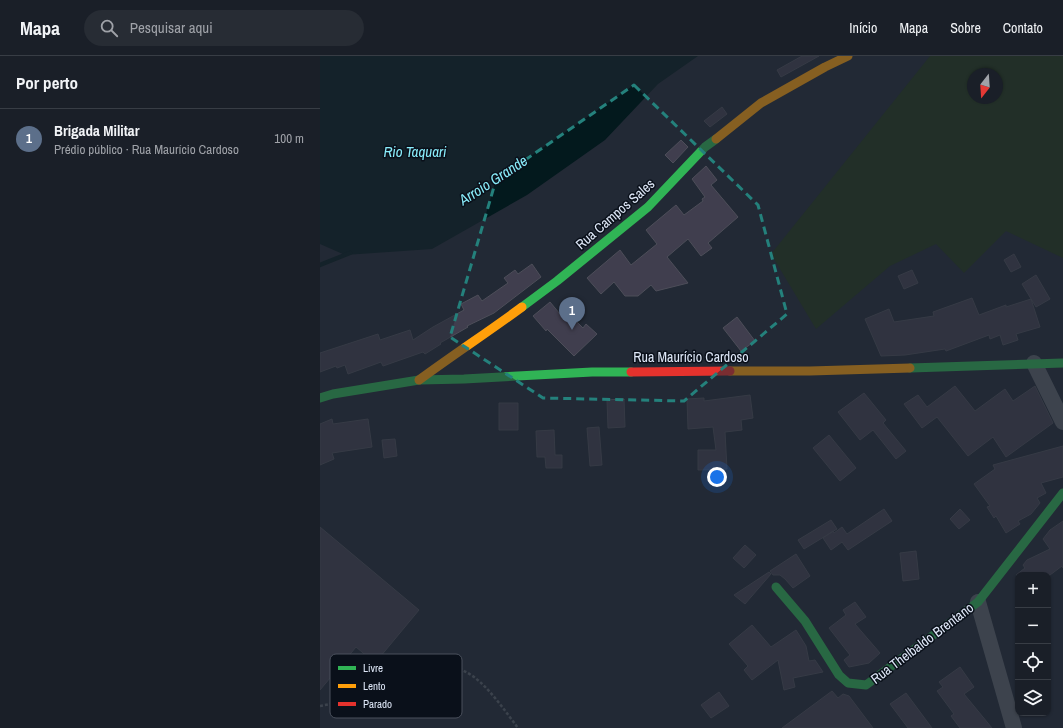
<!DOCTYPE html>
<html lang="pt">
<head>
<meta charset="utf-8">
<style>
	:root { --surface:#1a1f28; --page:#272c34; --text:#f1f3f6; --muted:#9fa2a8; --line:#383d45; --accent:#db2777 }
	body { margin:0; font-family:"Archivo Narrow",sans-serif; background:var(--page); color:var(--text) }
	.controls { position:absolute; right:12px; bottom:12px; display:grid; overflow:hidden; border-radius:8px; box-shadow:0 1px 3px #0004 }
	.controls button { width:36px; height:36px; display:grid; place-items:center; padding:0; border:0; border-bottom:1px solid var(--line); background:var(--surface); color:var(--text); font:20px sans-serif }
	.compass { position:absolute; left:647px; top:12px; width:36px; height:36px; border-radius:50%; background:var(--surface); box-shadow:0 1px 3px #0004; rotate:197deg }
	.you { position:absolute; left:397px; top:421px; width:14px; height:14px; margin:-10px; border:3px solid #fff; border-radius:50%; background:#1a73e8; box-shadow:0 0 0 6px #1a73e833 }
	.badge { display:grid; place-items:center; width:26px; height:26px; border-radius:50%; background:var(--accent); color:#fff; font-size:13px; font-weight:700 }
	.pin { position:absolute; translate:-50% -33px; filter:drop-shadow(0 1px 2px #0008) }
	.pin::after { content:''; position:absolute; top:21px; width:14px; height:12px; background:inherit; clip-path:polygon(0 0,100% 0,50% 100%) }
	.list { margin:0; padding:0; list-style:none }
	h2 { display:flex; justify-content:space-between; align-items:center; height:52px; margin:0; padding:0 16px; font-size:17px }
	h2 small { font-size:13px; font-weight:400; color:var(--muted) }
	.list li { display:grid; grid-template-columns:26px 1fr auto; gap:12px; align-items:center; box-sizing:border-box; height:60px; padding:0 16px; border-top:1px solid var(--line) }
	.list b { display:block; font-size:15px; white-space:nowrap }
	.list p { margin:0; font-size:13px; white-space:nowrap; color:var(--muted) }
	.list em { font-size:13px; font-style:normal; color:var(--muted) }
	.icon { flex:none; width:22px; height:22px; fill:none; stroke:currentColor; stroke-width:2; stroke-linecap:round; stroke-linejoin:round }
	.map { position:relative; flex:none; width:743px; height:672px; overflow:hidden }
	header { display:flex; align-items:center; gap:24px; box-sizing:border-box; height:56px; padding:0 20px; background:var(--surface); border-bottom:1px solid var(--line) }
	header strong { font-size:19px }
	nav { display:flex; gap:22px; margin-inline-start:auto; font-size:14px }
	.search { width:280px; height:36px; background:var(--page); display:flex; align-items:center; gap:10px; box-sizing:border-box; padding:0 14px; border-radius:22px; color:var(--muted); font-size:15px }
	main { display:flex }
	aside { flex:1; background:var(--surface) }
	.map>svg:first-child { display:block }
	.green { fill:#22351a; fill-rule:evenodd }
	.water { fill:#03191d }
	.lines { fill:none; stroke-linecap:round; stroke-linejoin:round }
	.stream { stroke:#03191d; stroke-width:4.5 }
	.building { fill:#403e4e; stroke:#4d4e59 }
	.path { stroke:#595f69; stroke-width:2.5; stroke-dasharray:3 2; stroke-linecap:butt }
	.street { stroke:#5e636c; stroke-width:16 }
	.fast { stroke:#30b455; stroke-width:9 }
	.slow { stroke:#ff9f0a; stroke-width:9 }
	.jam { stroke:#e5322d; stroke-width:9 }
	.marked { fill:none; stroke:#24817c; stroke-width:3; stroke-dasharray:8 5; stroke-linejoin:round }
	.labels { text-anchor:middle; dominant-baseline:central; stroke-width:3; stroke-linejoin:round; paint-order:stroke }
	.street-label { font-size:14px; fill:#dee7f7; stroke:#0a101a }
	.water-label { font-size:15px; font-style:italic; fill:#89edfb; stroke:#0a101a }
	.key { fill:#0a101a; stroke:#4a505c; stroke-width:1 }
	.key-label { font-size:11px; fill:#dee7f7 }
</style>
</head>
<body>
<header>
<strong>Mapa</strong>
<div class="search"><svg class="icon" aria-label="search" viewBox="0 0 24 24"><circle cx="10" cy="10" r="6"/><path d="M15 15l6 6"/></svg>Pesquisar aqui</div>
<nav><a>Início</a><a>Mapa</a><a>Sobre</a><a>Contato</a></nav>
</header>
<main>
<aside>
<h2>Por perto<small></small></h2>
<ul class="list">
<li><span class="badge" style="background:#5c6f8a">1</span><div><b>Brigada Militar</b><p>Prédio público · Rua Maurício Cardoso</p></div><em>100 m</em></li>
</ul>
</aside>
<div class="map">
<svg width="743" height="672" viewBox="0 0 743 672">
	<rect width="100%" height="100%" fill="#222935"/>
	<!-- green -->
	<path class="green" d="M 610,0 L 743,0 L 743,202 L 686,175 L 644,217 L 616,188 L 570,210 L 496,273 L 451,198 ZM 653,18 L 677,18 L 677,42 L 653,42 Z"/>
	<!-- water -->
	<path class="water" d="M 0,0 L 378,0 L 338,28 L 285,84 L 207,139 L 112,193 L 25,199 L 0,188 Z"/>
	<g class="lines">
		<!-- stream -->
		<path class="stream" d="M 0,209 L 30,197"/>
	</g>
	<!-- building -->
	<path class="building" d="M 482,0 L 499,0 L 461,21 L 457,14 Z
		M 402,51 L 407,58 L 390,71 L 384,65 Z
		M 361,84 L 368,91 L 353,107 L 345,99 Z
		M 386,110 L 397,124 L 391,129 L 418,161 L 388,187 L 392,192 L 381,200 L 368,183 L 347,201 L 368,227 L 336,235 L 331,229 L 318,240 L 305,240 L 294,226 L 281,238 L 267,222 L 300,194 L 311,209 L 337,188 L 326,174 L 356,149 L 364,159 L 383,145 L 382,143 L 385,141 L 372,123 Z
		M 694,198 L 701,211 L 691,216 L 684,204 Z
		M 212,208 L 221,221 L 174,257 L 147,270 L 148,271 L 120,287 L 121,288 L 105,298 L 103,296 L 63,310 L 61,306 L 28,318 L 25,309 L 17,312 L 16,310 L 0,316 L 0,297 L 58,278 L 60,284 L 90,274 L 93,284 L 113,271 L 144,254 L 141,248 L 158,239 L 162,245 L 188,227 L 184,222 L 195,214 L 198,218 Z
		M 592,214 L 598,227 L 584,233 L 578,220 Z
		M 716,219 L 730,243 L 716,251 L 702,228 Z
		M 652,242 L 659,259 L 686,249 L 686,251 L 711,243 L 720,271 L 696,278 L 698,284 L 683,289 L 680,279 L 670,283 L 669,279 L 626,295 L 625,293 L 585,299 L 561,300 L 545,263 L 569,253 L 574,266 L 614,260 L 613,256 Z
		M 230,246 L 245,264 L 250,259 L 263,272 L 266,268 L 277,278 L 254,300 L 227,273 L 226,275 L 213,260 Z
		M 417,261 L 435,285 L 421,295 L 403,272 Z
		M 635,330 L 655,355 L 685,333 L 693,345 L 715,330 L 733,367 L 686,401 L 673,381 L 648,400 L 617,361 L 602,372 L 584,348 L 598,339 L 607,351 Z
		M 544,337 L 566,364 L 563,367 L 586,395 L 576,403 L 553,374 L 540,384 L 518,356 Z
		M 430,339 L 433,362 L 421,364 L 422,374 L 405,376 L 407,413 L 378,414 L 378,394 L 396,394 L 393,371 L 368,373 L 367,343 L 384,342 L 384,345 Z
		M 304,343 L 305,371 L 288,372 L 287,344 Z
		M 179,347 L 198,347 L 198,374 L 179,374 Z
		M 12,363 L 13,368 L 48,363 L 52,391 L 12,397 L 14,403 L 0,409 L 0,368 Z
		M 279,371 L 282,409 L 270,410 L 267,372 Z
		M 234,374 L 235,399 L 242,399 L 242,412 L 226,412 L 225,401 L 217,401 L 216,375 Z
		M 509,379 L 536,412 L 520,425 L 493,392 Z
		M 75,383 L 77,400 L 64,402 L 62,384 Z
		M 743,390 L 743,421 L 721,427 L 726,437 L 717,442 L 720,447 L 711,458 L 698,465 L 700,468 L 686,477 L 676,460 L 674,462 L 667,451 L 670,450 L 654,428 L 675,413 L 673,409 Z
		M 564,453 L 572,465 L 528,494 L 522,486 L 511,494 L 503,482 L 513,475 L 514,477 L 522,471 L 527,478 Z
		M 640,453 L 650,464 L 639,473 L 630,463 Z
		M 511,464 L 517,473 L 484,493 L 478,484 Z
		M 743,465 L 743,512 L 742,510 L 730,519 L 696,519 L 705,512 L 703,509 L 707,504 L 730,493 L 723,483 L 730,474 Z
		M 0,471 L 99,554 L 55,607 L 36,591 L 0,634 Z
		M 425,489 L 436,499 L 424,512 L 413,502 Z
		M 596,495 L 599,523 L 583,525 L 580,497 Z
		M 476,498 L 490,520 L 473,532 L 465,523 L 460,519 L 453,519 L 450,515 Z
		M 449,516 L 451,518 L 425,548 L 414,539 Z
		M 535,546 L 546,561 L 535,568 L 560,597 L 549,607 L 529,611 L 524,604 L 530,599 L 509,572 L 526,559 L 523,554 Z
		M 432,569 L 451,591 L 476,574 L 486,590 L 489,605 L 495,604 L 503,616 L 473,622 L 475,631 L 464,634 L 458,604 L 432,624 L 424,614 L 428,610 L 409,588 Z
		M 640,611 L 654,631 L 644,638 L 672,672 L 640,672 L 631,660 L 634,658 L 617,635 L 623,631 L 619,626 Z
		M 512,635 L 518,642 L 523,638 L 529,640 L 553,672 L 462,672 Z
		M 399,636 L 409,650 L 391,662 L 381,649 Z
		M 586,637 L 612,672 L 588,672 L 570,648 Z"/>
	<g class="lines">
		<!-- path -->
		<path class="path" d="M 0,650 L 10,648 C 56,623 102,585 154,621 C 170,633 186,656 198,672"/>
		<!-- street -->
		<path class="street" d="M 714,307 L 743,366
			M 658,546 L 694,672"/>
		<!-- fast -->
		<path class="fast" d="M 202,251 L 237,225 L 328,151 L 385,91 L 396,83
			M 590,312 L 743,307
			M 0,342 L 13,338 L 99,324 L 144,323 L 272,316 L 311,316
			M 456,531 L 485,565 L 519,619 L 528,627 L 546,629 L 658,546 L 743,437"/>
		<!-- slow -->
		<path class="slow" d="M 396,83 L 441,47 L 505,11 L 528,0
			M 410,315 L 490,315 L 590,312
			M 99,324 C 133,299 168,276 202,251"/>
		<!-- jam -->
		<path class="jam" d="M 311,316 L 410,315"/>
	</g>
	<!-- marked area -->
	<path d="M0 0H743V672H0ZM 314,29 L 438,149 L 467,258 L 364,345 L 223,342 L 130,281 L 176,124 Z" fill="#222935" fill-opacity=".55" fill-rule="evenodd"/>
	<path class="marked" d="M 314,29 L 438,149 L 467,258 L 364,345 L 223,342 L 130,281 L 176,124 Z"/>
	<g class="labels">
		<!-- street labels -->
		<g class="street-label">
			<text transform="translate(295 158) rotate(-41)">Rua Campos Sales</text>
			<text x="371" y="301">Rua Maurício Cardoso</text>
			<text transform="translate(602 587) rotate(-37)">Rua Thelbaldo Brentano</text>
		</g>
		<!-- water labels -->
		<g class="water-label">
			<text x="95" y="95">Rio Taquari</text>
			<text transform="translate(173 124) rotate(-33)">Arroio Grande</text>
		</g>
	</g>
	<!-- legend -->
	<rect x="10" y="598" width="132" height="64" rx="6" class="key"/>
	<rect x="18" y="610" width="18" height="4" fill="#30b455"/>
	<rect x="18" y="628" width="18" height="4" fill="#ff9f0a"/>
	<rect x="18" y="646" width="18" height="4" fill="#e5322d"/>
	<g class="key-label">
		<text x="43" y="616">Livre</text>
		<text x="43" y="634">Lento</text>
		<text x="43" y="652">Parado</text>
	</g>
</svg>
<div class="controls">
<button>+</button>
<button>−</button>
<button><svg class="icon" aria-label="locate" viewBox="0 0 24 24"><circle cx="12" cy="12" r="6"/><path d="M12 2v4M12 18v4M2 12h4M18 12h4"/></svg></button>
<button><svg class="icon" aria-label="layers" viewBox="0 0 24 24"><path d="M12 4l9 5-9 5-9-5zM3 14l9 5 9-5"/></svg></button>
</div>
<svg class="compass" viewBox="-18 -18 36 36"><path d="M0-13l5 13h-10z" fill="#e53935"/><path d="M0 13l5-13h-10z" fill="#9fa2a8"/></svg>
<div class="you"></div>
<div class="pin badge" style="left:252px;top:274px;background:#5c6f8a">1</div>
</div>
</main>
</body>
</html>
